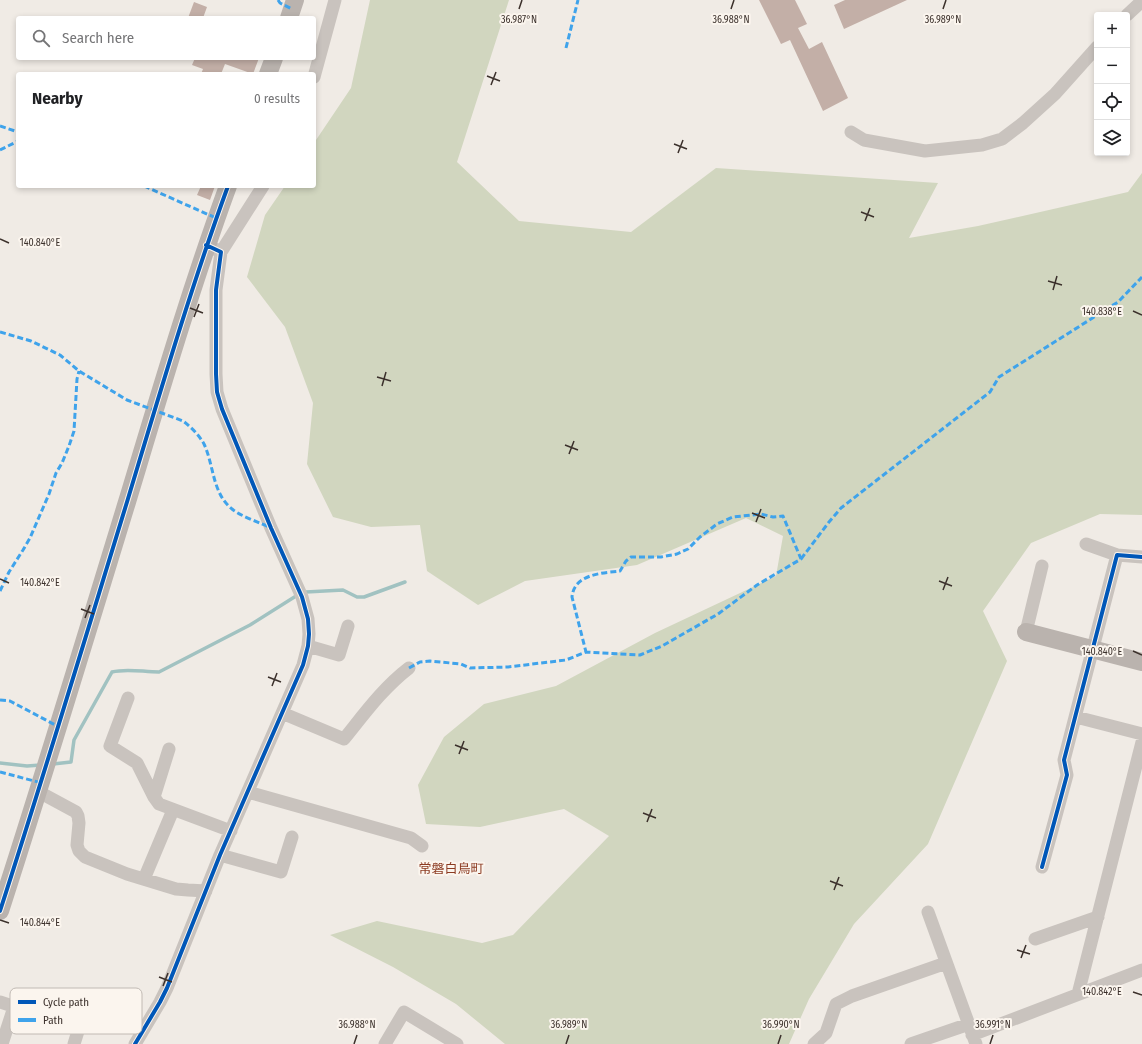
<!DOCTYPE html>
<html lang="en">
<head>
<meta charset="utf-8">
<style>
	:root { --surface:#fff; --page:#f6f6f6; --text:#202124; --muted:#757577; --line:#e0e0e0 }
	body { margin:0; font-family:"Fira Sans Condensed","Noto Sans JP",sans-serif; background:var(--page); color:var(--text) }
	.controls { position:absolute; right:12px; top:12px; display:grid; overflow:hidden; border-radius:4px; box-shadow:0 2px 6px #0003 }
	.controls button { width:36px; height:36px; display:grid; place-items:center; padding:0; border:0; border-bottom:1px solid var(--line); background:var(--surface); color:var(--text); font:20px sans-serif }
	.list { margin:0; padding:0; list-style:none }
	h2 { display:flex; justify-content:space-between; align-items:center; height:52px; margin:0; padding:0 16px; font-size:17px }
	h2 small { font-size:13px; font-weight:400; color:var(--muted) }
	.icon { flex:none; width:22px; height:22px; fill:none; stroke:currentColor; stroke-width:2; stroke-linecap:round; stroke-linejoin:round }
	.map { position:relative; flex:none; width:1142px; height:1044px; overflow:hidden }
	.search { position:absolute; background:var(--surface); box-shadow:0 2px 6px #0003; left:16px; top:16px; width:300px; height:44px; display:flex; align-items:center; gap:10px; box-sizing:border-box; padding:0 14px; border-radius:4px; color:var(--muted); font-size:15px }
	.panel { position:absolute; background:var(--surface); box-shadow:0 2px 6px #0003; left:16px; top:72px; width:300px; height:116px; border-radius:4px }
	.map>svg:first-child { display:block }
	.green { fill:#d1d6bf }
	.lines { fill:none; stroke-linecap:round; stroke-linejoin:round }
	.stream { stroke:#a1c2c1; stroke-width:3.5 }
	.building { fill:#c3afa7 }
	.street { stroke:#c9c3be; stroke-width:13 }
	.secondary { stroke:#bab3ae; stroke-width:18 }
	.quiet { stroke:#3fa3eb; stroke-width:3; stroke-dasharray:6 3; stroke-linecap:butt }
	.cycleway-casing { stroke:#fbf5ee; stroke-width:6 }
	.cycleway { stroke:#0057b8; stroke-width:4 }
	.ticks { fill:none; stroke:#3b302b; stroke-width:1.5 }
	.labels { text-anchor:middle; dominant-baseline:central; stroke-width:4; stroke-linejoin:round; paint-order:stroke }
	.quarter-label { font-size:13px; fill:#8c3b22; stroke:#fbf5ee }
	.key { fill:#fbf5ee; stroke:#c1bab4; stroke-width:1 }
	.key-label { font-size:11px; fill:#3b302b }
	.ticks-label { font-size:10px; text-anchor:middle; fill:#3b302b; stroke:#fbf5ee; stroke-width:4; stroke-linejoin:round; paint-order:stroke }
</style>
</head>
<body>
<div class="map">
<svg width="1142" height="1044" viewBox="0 0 1142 1044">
	<rect width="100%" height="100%" fill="#f0ebe5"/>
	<!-- green -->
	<path class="green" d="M 370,0 L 509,0 L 457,162 L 519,221 L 631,232 L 716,168 L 938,183 L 909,238 L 978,226 L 1128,192 L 1142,173 L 1142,515 L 1100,514 L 1031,543 L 983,611 L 1007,661 L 928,844 L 854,924 L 809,999 L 789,1044 L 505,1044 L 456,1004 L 393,967 L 330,935 L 377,921 L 482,943 L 513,935 L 609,836 L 564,809 L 480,827 L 426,824 L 418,785 L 444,737 L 484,704 L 556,686 L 655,633 L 776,576 L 783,536 L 746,518 L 637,565 L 525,581 L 478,605 L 427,571 L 420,525 L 371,527 L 333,517 L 307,464 L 313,403 L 285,327 L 247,277 L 265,215 L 285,186 L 314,186 L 314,143 L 351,88 Z"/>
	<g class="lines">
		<!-- stream -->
		<path class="stream" d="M 0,763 L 27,766 L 41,765
			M 53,764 L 71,762 L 74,740 L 112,672 C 127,668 143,672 159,672 L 250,625 L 296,596 L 306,592 L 343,590 L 357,597 L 364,597 L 405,582"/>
	</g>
	<!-- building -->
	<path class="building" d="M 759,0 L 795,0 L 807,24 L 798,28 L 809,49 L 822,42 L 848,98 L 823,111 L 790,40 L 781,44 Z
		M 845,0 L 907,0 L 844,29 L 834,5 Z
		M 194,2 L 207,7 L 203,18 L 188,18 Z
		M 195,58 L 259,58 L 253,74 L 225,64 L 221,74 L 201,74 L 203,69 L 192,65 Z
		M 201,186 L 215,186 L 210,200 L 197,195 Z"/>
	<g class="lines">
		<!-- street -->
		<path class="street" d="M 1127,15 L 1142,1
			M 314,77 L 335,0
			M 851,132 L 864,140 L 925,151 L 982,145 L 1002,139 L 1023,123 L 1055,94 L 1097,47
			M 221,252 L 263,186
			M 1086,544 L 1117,555
			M 1026,632 L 1042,566
			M 308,646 L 339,655 L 348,626
			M 128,698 L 110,746 L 137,763 L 154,797 L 159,804 L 231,831
			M 282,713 L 344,739 C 365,713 383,688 409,668
			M 1076,717 L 1142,734
			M 39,792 L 76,812 L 78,816 L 79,823 L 77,845 L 79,851 L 85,857 L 127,874 L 176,889 L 188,890 L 206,891
			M 248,792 L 411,838 L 422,846
			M 154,797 L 169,749
			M 220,855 L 281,872 L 292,837
			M 1042,867 L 1067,775 L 1064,760 L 1117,555 L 1142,557
			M 144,879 L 173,810
			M 928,912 L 976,1044
			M 1035,939 L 1098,917
			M 1078,994 L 1142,742
			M 0,1002 L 79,1028 L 74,1044
			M 972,1035 L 1142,970
			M 2,1044 L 14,1007
			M 135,1044 L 160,1002 L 167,988 L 220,855 L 303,665 L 308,646 L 309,634 L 308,619 L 302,597 L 271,528 L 222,409 L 217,392 L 216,374 L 216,290 L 221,252 L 206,245
			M 385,1044 L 404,1012 L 457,1044
			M 814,1044 L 826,1033 L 836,1004 L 852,996 L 946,963
			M 911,1044 L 969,1024"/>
		<!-- secondary -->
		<path class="secondary" d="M 289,18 L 295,0
			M 268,74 L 274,58
			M 1026,632 L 1142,662
			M 0,911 C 44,775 85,639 127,502 C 159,396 190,290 228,186"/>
		<!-- quiet -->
		<path class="quiet" d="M 278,0 L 280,3 L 292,9
			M 566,48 L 578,0
			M 0,126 L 18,132
			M 0,150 L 18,141
			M 144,186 L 216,218
			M 0,332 L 31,341 L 60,355 L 79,371 L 127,400 L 183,421 C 191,427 199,435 204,444 C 214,465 212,493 232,509 C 240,516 261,523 271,528
			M 801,559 L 829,522 L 841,508 L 990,392 L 999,377 L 1118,302 L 1142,277
			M 0,591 L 9,572 L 23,550 L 30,538 L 49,494 L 56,473 L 62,463 L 69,446 L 74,431 L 77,379 L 79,371
			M 409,668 L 420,662 L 430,661 L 461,664 L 470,668 L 508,667 L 566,660 L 586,652 L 640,655 L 662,646 L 718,614 L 757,585 L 801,559 L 783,516 L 773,517 L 761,514 L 733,517 L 717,524 L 700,537 L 688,549 L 677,554 L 661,557 L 631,557 L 626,561 L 620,571 C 602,573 574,574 572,597 L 586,652
			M 0,700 L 10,701 L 59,727
			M 0,772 L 42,783"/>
		<!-- cycleway casing -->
		<g class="cycleway-casing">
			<path id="cycleway" d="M 1042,867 L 1067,775 L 1064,760 L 1117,555 L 1142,557
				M 0,911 C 44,775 85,639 127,502 C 159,396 190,290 228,186
				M 135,1044 L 160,1002 L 167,988 L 220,855 L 303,665 L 308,646 L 309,634 L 308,619 L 302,597 L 271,528 L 222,409 L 217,392 L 216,374 L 216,290 L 221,252 L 206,245"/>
		</g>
		<!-- cycleway -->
		<use href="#cycleway" class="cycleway"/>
	</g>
	<!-- ticks -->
	<path class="ticks" d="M 519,9 L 522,0M 731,9 L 734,0M 943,9 L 946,0M 487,76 L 500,81M 491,85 L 496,72M 674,144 L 687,149M 678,153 L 683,140M 861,212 L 874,217M 865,221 L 870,208M 0,239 L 9,243M 1048,281 L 1062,285M 1053,290 L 1057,276M 190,308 L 203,313M 1133,311 L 1142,315M 194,317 L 199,304M 377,377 L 391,381M 382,386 L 386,372M 565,445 L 578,450M 569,454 L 574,441M 752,513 L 765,518M 756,522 L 761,509M 0,579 L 9,583M 939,581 L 952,586M 943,590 L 948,577M 81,609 L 94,614M 85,618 L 90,605M 1133,651 L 1142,655M 268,677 L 281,682M 272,686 L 277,673M 455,745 L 468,750M 459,754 L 464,741M 643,813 L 656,818M 647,822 L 652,809M 830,881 L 843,886M 834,890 L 839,877M 0,920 L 9,923M 1017,950 L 1030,954M 1021,958 L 1026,945M 159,977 L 172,982M 163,986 L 168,973M 1133,992 L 1142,995M 354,1044 L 357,1035M 566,1044 L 569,1035M 778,1044 L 781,1035M 990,1044 L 993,1035"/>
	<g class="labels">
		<!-- quarter labels -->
		<g class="quarter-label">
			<text x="451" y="868">常磐白鳥町</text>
		</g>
	</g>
	<!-- legend -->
	<rect x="10" y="988" width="132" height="46" rx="6" class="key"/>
	<rect x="18" y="1000" width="18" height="4" fill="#0057b8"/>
	<rect x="18" y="1018" width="18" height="4" fill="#3fa3eb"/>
	<g class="key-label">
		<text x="43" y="1006">Cycle path</text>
		<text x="43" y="1024">Path</text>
	</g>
	<g class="ticks-label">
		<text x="519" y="23">36.987°N</text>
		<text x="731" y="23">36.988°N</text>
		<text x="943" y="23">36.989°N</text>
		<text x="40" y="246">140.840°E</text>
		<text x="1102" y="315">140.838°E</text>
		<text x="40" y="586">140.842°E</text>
		<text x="1102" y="655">140.840°E</text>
		<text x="40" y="926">140.844°E</text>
		<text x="1102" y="995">140.842°E</text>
		<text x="357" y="1028">36.988°N</text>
		<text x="569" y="1028">36.989°N</text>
		<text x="781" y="1028">36.990°N</text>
		<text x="993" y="1028">36.991°N</text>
	</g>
</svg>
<div class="controls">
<button>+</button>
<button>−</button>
<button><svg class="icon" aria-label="locate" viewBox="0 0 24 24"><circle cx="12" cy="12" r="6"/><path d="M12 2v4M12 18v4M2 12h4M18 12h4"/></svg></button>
<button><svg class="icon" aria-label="layers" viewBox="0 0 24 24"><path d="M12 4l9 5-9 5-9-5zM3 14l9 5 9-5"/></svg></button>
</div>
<div class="search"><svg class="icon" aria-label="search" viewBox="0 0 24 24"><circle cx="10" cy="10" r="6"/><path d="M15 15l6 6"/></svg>Search here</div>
<section class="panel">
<h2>Nearby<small>0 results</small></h2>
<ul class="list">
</ul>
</section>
</div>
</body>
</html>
